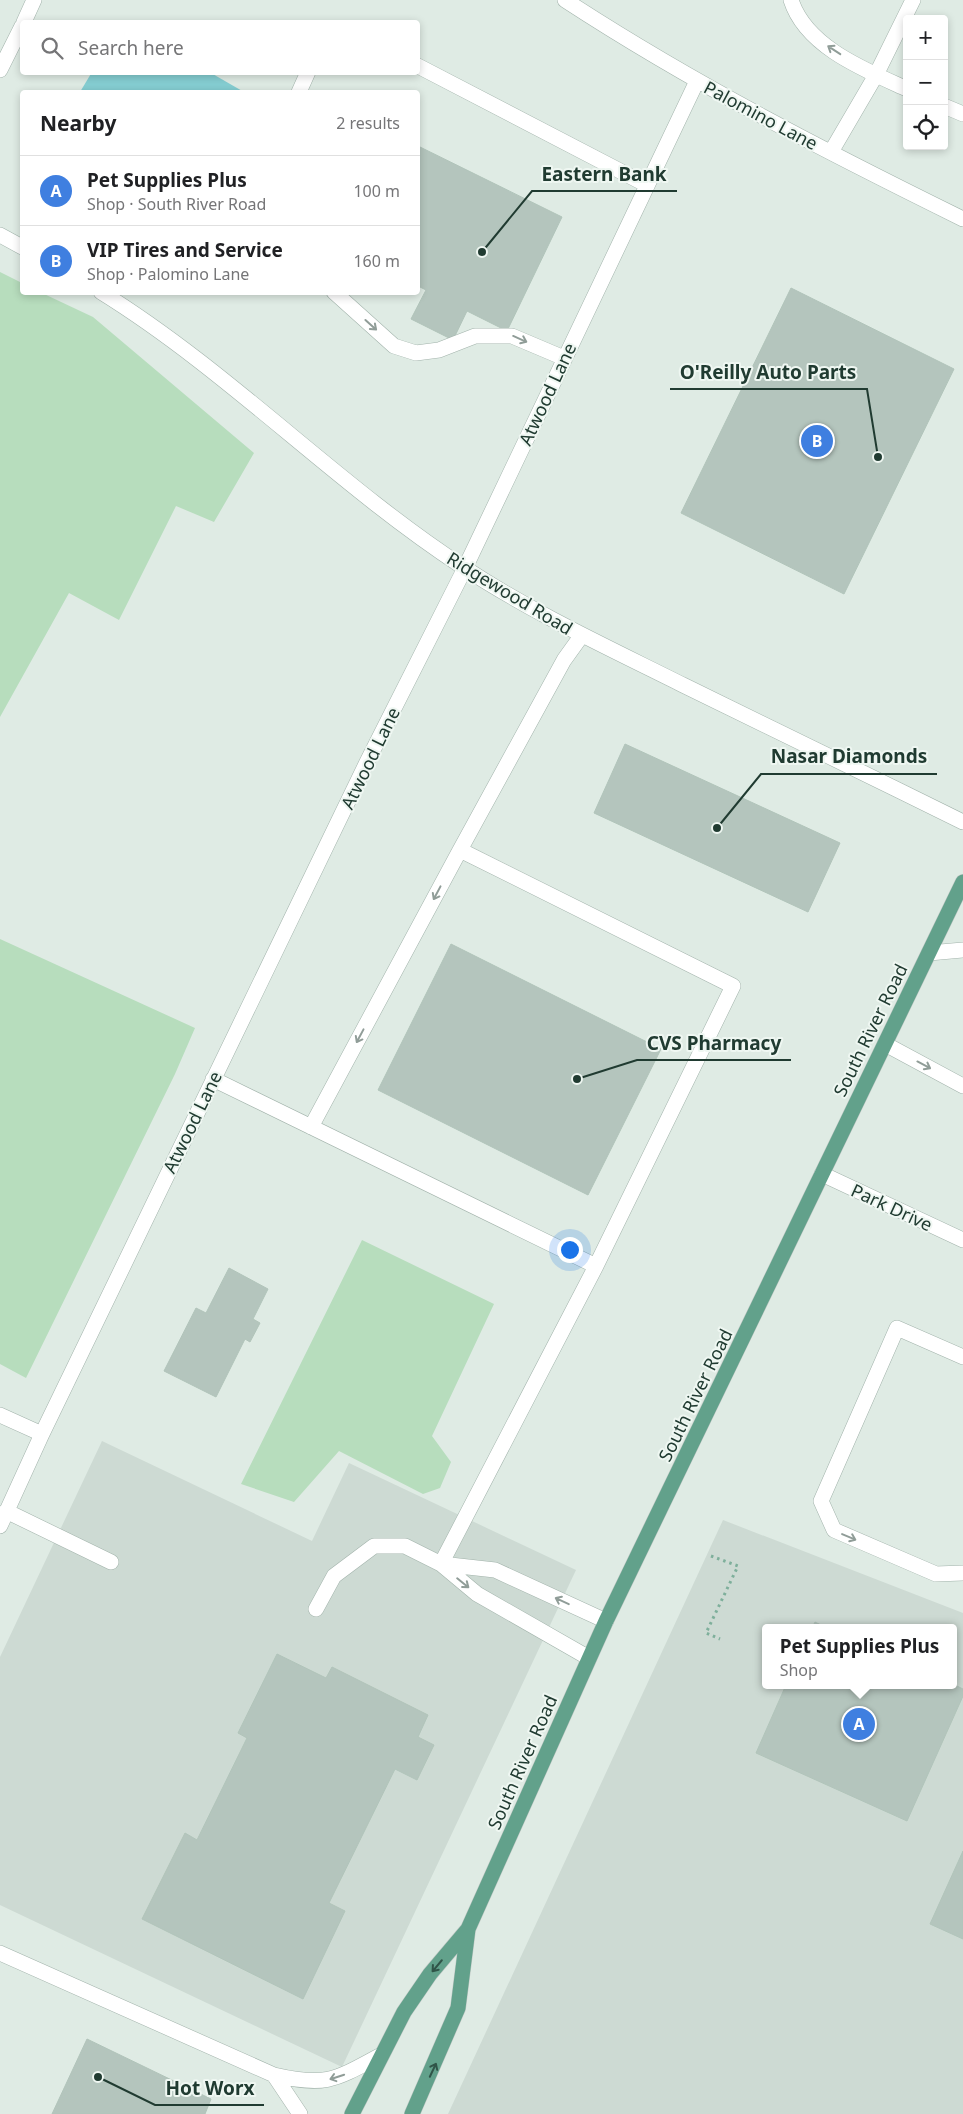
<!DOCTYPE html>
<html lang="en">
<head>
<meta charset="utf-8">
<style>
	:root { --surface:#fff; --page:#f6f6f6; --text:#202124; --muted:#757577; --line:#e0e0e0; --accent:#db2777 }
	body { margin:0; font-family:"Noto Sans",sans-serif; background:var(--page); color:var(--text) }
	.controls { position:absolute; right:15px; top:15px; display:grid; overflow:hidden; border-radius:5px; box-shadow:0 2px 8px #0003 }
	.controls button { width:45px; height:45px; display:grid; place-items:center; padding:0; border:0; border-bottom:1px solid var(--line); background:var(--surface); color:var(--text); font:25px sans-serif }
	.you { position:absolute; left:569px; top:1249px; width:18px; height:18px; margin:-12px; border:4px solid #fff; border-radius:50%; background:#1a73e8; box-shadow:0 0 0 8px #1a73e833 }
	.badge { display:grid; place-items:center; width:32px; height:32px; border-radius:50%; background:var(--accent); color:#fff; font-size:16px; font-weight:700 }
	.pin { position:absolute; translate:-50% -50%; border:2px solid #fff; box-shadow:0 1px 5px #0006 }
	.popup { position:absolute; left:762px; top:1624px; width:195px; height:65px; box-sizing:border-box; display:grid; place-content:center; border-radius:5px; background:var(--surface); filter:drop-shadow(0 1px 4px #0005); font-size:16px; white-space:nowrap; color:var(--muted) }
	.popup b { font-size:19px; color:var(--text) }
	.popup::after { content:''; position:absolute; left:50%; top:100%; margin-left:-10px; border:10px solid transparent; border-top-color:var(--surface) }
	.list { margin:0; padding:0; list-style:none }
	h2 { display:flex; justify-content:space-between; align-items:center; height:65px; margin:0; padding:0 20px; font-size:21px }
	h2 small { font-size:16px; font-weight:400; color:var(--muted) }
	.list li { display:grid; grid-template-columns:32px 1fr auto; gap:15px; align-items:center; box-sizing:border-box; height:70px; padding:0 20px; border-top:1px solid var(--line) }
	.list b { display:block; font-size:19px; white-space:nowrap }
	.list p { margin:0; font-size:16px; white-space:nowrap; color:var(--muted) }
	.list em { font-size:16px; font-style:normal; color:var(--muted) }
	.icon { flex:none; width:28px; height:28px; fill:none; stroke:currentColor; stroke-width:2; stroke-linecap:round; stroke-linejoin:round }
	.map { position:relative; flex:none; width:963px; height:2114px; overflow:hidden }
	.search { position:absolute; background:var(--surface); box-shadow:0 2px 8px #0003; left:20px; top:20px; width:400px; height:55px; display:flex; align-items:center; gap:12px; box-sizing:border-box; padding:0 18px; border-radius:5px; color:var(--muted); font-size:19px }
	.panel { position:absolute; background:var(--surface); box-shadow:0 2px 8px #0003; left:20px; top:90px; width:400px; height:205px; border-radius:5px }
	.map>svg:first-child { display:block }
	.built { fill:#cddad3; fill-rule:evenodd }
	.green { fill:#b7ddbd }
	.water { fill:#85ced2 }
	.building { fill:#b4c5bd; stroke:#b1c4ba }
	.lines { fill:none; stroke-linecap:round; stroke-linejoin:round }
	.minor-casing { stroke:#a2b3ab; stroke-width:16 }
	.major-casing { stroke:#c1c8c5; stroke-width:16 }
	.path { stroke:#7eaf9b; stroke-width:3; stroke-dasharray:2.5 4; stroke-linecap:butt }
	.minor { stroke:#fff; stroke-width:15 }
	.major { stroke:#62a18b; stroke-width:15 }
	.oneway { stroke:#909d98 }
	.oneway2 { stroke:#305448 }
	.labels { text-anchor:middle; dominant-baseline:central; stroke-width:4; stroke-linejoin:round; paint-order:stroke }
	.street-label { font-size:18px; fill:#203b31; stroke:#eff7f2 }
	.leader { fill:none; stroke:#203b31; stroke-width:2 }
	.callout-dot { fill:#203b31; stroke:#eff7f2; stroke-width:2 }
	.callout-label { font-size:19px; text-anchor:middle; font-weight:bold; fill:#203b31; stroke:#eff7f2; stroke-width:4; stroke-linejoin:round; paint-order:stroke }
</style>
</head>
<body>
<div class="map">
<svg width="963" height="2114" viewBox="0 0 963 2114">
	<rect width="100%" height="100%" fill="#dfebe4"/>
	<!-- built -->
	<path class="built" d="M 102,1441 L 312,1541 L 349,1463 L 576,1570 L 342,2067 L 0,1905 L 0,1657 Z
		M 723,1520 L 963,1613 L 963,2114 L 448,2114 ZM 765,1628 L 953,1628 L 953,1685 L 765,1685 Z"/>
	<!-- green -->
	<path class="green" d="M 0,272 L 22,283 L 22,292 L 42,293 L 93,317 L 254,453 L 214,522 L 176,506 L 119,620 L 69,593 L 0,717 Z
		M 0,939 L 195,1028 L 175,1074 L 26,1378 L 0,1364 Z
		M 362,1240 L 494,1304 L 432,1436 L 451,1462 L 440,1488 L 423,1494 L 339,1451 L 294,1502 L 241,1484 Z"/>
	<!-- water -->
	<path class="water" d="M 92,72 L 211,73 L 244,92 L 80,92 Z"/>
	<!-- building -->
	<path class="building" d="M 418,146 L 562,217 L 507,331 L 467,311 L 453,340 L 411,319 L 426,290 L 418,286 Z
		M 791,288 L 954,369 L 844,594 L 681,513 Z
		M 625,744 L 840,843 L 808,912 L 594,813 Z
		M 451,944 L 661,1049 L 588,1195 L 378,1090 Z
		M 229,1268 L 268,1289 L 253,1319 L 260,1323 L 250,1342 L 245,1339 L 216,1397 L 164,1371 L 196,1308 L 206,1313 Z
		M 815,1622 L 827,1628 L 812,1628 Z
		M 277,1654 L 326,1678 L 332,1667 L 428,1715 L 418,1737 L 434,1745 L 417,1780 L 395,1769 L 329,1903 L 345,1911 L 303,1999 L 142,1919 L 185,1833 L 197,1840 L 247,1738 L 238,1733 Z
		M 953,1684 L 963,1689 L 963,1696 L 907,1821 L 756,1753 L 786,1685 Z
		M 963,1851 L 963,1939 L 930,1924 Z
		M 87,2039 L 211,2099 L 205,2114 L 52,2114 Z"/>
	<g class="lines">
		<!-- minor casing -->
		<g class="minor-casing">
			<path id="minor" d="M 565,0 C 692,83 827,152 963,219
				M 791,0 C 806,47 865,70 907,89
				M 24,22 L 34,0
				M 418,66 L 647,185
				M 0,70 L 22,26
				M 299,92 L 308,72
				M 944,106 L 963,114
				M 831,152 L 876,75 L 913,0
				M 0,235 L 22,247
				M 101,292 C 230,372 336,484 463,567 C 533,613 609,648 683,685 C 777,731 870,776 963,822
				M 334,292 L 394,346 L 416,353 L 439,350 L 475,336 L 512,336 L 564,358
				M 929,953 L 963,950
				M 885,1044 L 963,1086
				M 213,1079 L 596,1266
				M 311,1127 L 460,850
				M 822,1174 L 963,1240
				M 963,1357 L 897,1328 L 821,1501 L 834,1530 L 936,1574 L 963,1573
				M 0,1415 L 42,1434 L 0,1526
				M 42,1434 L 367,762 L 465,568 L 697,81
				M 6,1511 L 111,1562
				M 316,1609 L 334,1576 L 374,1546 L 405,1546 L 441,1564 L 596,1266 L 733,986 L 460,850 L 564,660 L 582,635
				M 589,1658 L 477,1594 L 441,1564 L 495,1570 L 606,1621
				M 0,1953 L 274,2075 C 326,2087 335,2080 381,2055
				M 274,2075 L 300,2114"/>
		</g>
		<!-- major casing -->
		<g class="major-casing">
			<path id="major" d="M 352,2114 L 404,2012 L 430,1974 L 468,1929 L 606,1621 L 963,882
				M 412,2114 L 458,2008 L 468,1929"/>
		</g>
		<!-- path -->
		<path class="path" d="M 711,1556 L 738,1566 L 706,1633 L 720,1639"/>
		<!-- minor -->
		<use href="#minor" class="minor"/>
		<!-- major -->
		<use href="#major" class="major"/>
	</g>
	<!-- one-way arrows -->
	<defs><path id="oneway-shaft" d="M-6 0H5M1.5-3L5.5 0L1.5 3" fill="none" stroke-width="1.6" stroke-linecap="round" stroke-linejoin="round" transform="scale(1.25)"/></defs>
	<g class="oneway">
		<use href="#oneway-shaft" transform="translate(834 50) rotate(-147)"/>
		<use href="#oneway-shaft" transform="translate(371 325) rotate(42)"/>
		<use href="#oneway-shaft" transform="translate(520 339) rotate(24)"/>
		<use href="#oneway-shaft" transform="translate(437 893) rotate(118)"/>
		<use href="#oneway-shaft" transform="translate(360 1036) rotate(118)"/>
		<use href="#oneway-shaft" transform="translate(924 1065) rotate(28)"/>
		<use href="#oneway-shaft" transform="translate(849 1537) rotate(23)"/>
		<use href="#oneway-shaft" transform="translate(463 1583) rotate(39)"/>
		<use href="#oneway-shaft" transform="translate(562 1601) rotate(-155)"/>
		<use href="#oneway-shaft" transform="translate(337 2077) rotate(162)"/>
	</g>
	<g class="oneway2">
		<use href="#oneway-shaft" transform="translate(437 1966) rotate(130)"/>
		<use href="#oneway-shaft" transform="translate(433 2070) rotate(-65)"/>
	</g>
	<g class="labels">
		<!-- street labels -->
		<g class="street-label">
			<text transform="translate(761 115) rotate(28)">Palomino Lane</text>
			<text transform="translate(547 394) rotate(-65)">Atwood Lane</text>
			<text transform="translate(510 593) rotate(31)">Ridgewood Road</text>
			<text transform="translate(370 758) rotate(-64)">Atwood Lane</text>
			<text transform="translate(870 1030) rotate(-64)">South River Road</text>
			<text transform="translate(192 1122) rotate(-64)">Atwood Lane</text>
			<text transform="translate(892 1207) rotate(25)">Park Drive</text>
			<text transform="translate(695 1395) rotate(-64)">South River Road</text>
			<text transform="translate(522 1762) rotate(-66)">South River Road</text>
		</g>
	</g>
	<!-- callouts -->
	<path class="leader" d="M482 252L532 191H677M878 457L867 389H670M717 828L761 774H937M577 1079L637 1060H791M98 2077L155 2105H264"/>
	<g class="callout-dot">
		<circle cx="482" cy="252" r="5"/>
		<circle cx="878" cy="457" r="5"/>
		<circle cx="717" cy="828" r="5"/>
		<circle cx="577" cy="1079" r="5"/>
		<circle cx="98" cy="2077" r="5"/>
	</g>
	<g class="callout-label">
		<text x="604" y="181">Eastern Bank</text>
		<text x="768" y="379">O'Reilly Auto Parts</text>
		<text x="849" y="763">Nasar Diamonds</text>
		<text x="714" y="1050">CVS Pharmacy</text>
		<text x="210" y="2095">Hot Worx</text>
	</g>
</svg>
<div class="controls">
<button>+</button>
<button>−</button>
<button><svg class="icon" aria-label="locate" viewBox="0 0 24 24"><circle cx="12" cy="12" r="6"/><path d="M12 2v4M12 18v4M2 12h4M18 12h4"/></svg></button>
</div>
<div class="you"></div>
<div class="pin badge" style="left:859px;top:1724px;background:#3f7fe0">A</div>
<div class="popup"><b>Pet Supplies Plus</b>Shop</div>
<div class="pin badge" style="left:817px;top:441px;background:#3f7fe0">B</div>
<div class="search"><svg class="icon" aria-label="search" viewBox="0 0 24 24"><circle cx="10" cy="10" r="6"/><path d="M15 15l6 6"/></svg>Search here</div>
<section class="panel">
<h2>Nearby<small>2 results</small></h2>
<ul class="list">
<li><span class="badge" style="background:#3f7fe0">A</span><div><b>Pet Supplies Plus</b><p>Shop · South River Road</p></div><em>100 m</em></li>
<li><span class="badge" style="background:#3f7fe0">B</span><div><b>VIP Tires and Service</b><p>Shop · Palomino Lane</p></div><em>160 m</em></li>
</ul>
</section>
</div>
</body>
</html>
